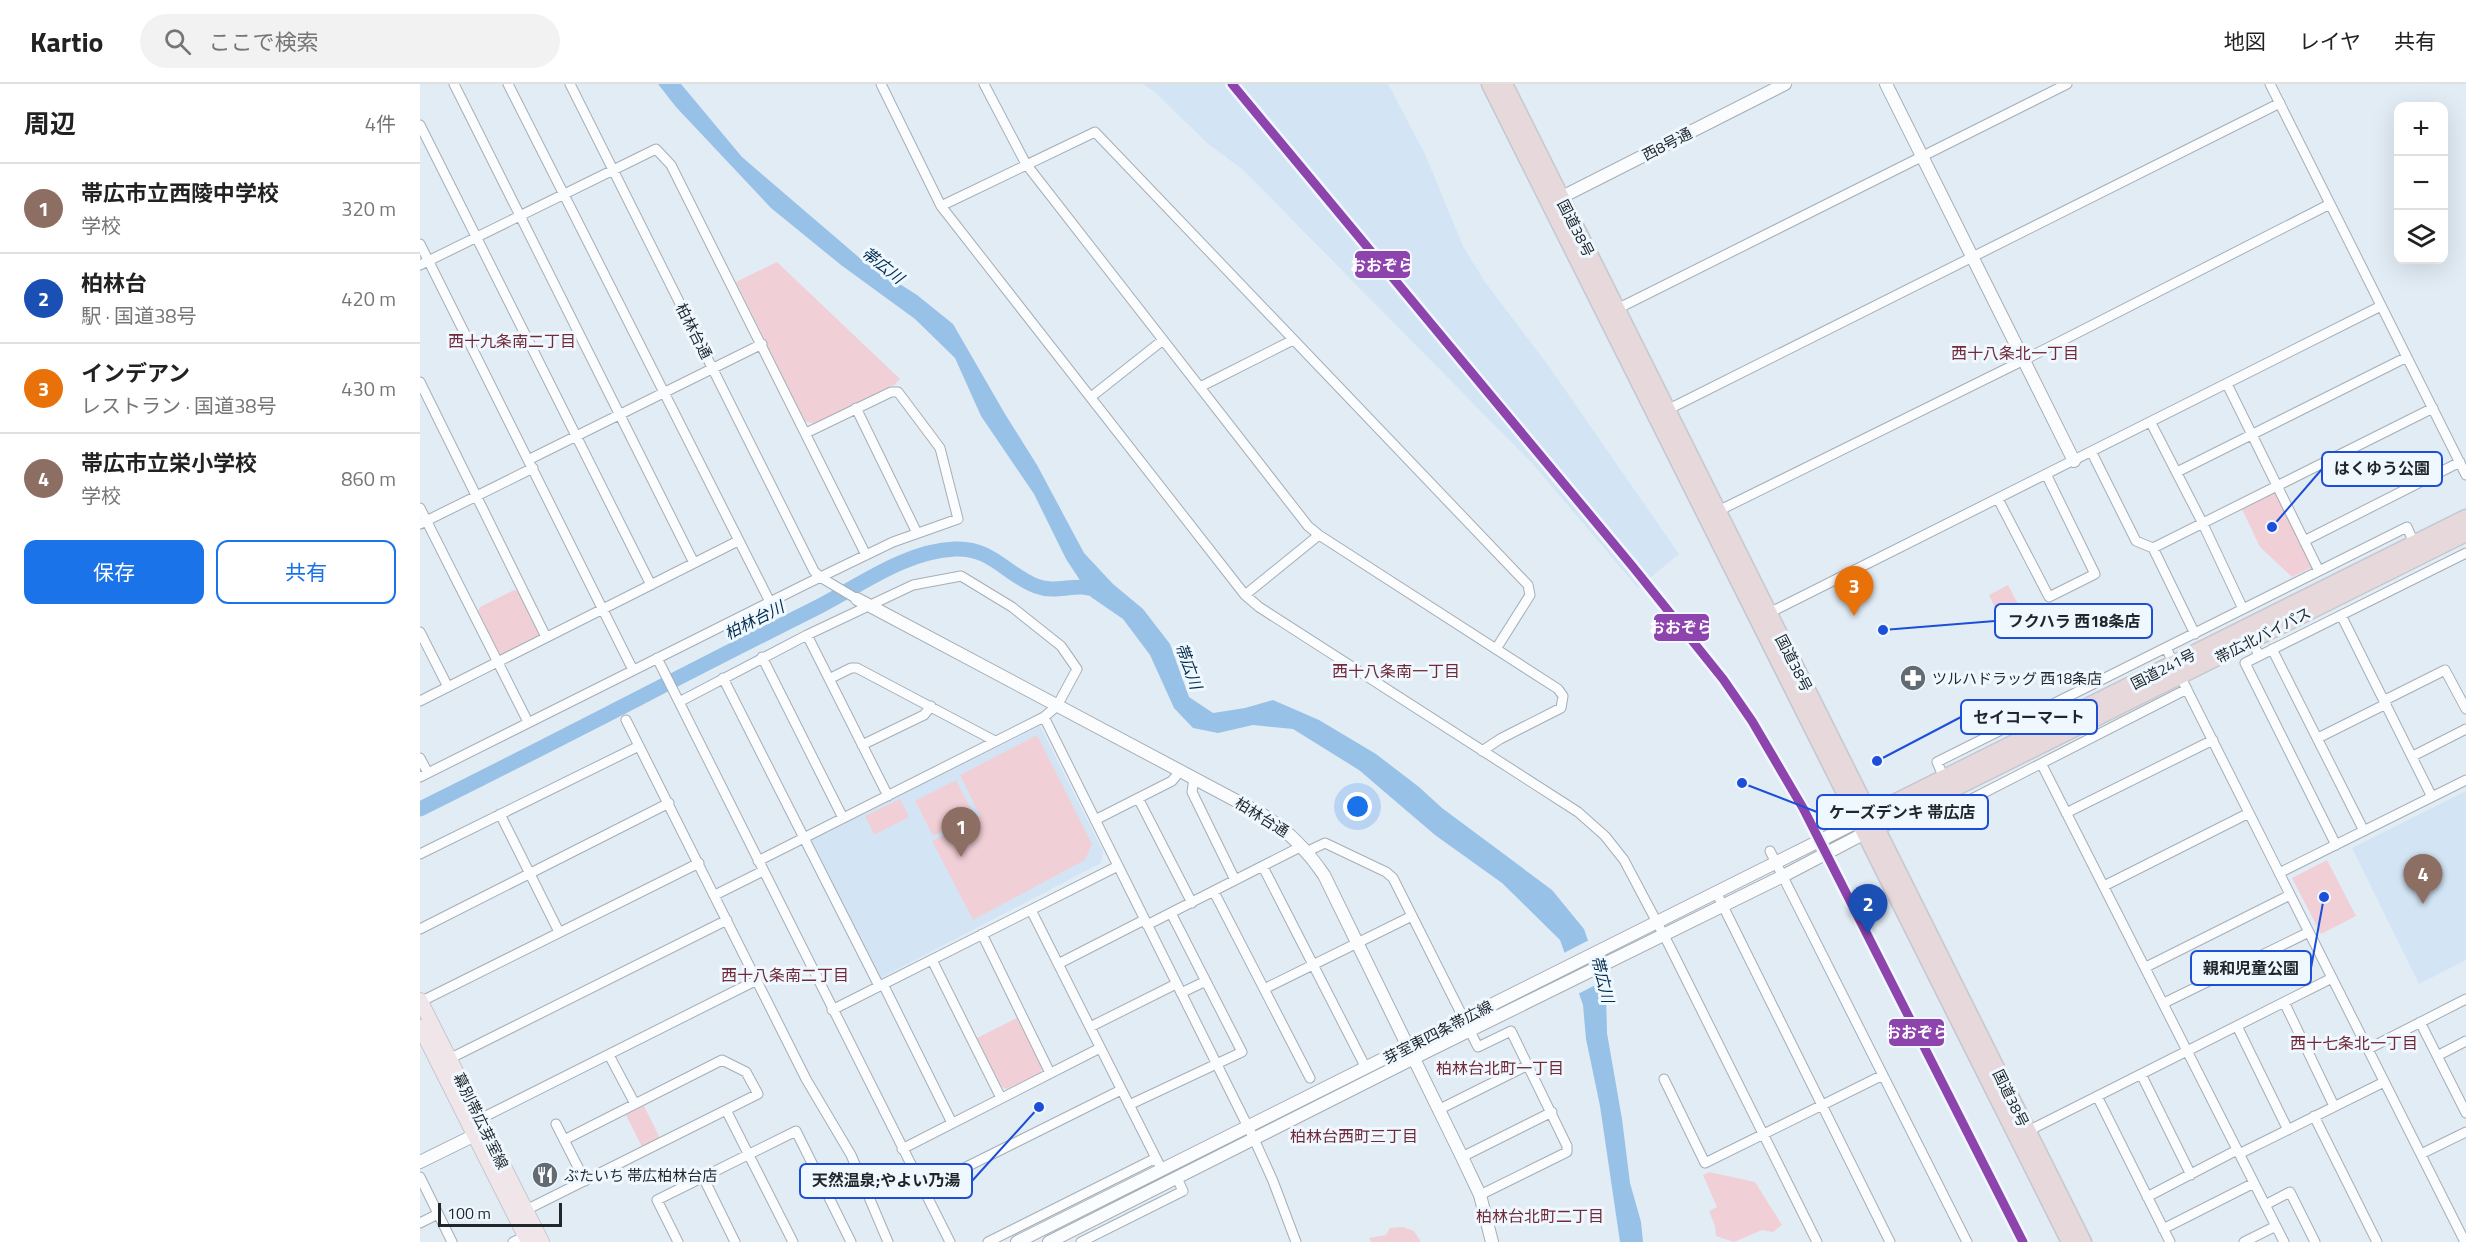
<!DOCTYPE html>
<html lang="ja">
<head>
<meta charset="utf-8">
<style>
	:root { --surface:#fff; --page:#f2f2f2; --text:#222; --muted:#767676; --line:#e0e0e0; --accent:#1a73e8 }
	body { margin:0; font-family:"Titillium Web","Noto Sans JP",sans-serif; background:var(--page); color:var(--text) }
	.controls { position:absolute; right:18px; top:18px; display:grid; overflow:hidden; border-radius:12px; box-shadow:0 6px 24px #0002 }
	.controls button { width:54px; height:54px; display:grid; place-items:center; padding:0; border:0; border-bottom:2px solid var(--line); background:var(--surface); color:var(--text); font:30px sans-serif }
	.scale { position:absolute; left:18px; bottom:15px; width:124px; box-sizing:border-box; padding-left:6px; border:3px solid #1f262c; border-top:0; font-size:16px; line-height:21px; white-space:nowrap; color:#1f262c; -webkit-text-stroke:4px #f0f8ff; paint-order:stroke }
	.you { position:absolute; left:938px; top:723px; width:21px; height:21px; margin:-15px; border:4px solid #fff; border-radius:50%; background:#1a73e8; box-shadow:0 0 0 9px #1a73e833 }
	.badge { display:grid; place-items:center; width:39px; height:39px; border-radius:50%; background:var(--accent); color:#fff; font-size:20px; font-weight:700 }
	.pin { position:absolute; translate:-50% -50px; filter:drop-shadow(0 2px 3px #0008) }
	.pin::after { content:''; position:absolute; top:32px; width:21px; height:18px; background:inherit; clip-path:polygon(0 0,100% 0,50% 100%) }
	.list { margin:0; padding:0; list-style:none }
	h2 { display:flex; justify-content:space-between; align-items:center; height:78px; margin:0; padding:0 24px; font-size:26px }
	h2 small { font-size:20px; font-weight:400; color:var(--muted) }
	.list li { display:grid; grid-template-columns:39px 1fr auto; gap:18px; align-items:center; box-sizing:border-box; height:90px; padding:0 24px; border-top:2px solid var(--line) }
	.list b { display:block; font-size:22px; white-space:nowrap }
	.list p { margin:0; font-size:20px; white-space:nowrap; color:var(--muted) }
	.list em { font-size:20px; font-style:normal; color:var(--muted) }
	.actions { display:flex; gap:12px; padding:18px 24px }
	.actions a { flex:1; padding:14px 0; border:2px solid var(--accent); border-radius:12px; text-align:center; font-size:21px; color:var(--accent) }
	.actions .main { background:var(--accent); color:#fff }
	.icon { flex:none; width:33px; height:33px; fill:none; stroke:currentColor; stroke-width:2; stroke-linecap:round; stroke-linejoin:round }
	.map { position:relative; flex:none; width:2046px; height:1158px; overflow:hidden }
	header { display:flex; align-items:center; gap:36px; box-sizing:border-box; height:84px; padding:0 30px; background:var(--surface); border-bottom:2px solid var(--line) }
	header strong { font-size:28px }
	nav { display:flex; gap:33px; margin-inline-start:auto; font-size:21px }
	.search { width:420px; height:54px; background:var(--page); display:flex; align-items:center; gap:15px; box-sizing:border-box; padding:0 21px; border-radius:33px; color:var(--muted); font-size:22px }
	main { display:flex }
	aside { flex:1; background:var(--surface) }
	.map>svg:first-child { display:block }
	.built { fill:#d3e5f5 }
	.green { fill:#f1cfd7 }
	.water { fill:#98c1e7 }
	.pier { fill:#e2ecf5 }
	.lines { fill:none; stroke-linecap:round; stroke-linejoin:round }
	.river { stroke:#98c1e7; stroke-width:15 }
	.street-casing { stroke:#a6aeb5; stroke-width:11 }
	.secondary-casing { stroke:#a6aeb5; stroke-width:14 }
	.primary-casing { stroke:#c4c8cd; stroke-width:16 }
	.highway-casing { stroke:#c4c8cd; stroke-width:19 }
	.street { stroke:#fbfcfe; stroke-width:9 }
	.secondary { stroke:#fbfcfe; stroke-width:12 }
	.primary { stroke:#f0e6ea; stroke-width:14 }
	.highway { stroke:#e7d8dc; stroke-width:16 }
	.rail-1-casing { stroke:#f0f8ff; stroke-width:14 }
	.rail-1 { stroke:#8e44ad; stroke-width:9 }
	.labels { text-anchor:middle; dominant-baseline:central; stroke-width:6; stroke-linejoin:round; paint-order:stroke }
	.street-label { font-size:15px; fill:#1f262c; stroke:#f0f8ff }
	.poi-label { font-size:15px; fill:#1f262c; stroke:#f0f8ff; text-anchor:start }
	.water-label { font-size:16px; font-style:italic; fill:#022c4d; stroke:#f0f8ff }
	.neighbourhood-label { font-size:16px; fill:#712a38; stroke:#f0f8ff }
	.leader { fill:none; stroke:#1d4ed8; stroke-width:2 }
	.callout-dot { fill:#1d4ed8; stroke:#f0f8ff; stroke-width:2 }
	.callout { fill:#f0f8ff; stroke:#1d4ed8; stroke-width:2 }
	.callout-label { font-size:16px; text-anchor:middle; font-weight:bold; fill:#1f262c }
	.line-badge { stroke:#f0f8ff; stroke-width:2 }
	.badge-label { font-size:16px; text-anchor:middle; font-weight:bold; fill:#fff }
</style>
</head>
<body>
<header>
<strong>Kartio</strong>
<div class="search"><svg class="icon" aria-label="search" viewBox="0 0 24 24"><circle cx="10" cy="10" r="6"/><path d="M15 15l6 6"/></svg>ここで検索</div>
<nav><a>地図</a><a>レイヤ</a><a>共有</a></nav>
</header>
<main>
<aside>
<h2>周辺<small>4件</small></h2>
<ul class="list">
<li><span class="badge" style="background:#8d6e63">1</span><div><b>帯広市立西陵中学校</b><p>学校</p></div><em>320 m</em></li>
<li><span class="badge" style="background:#1a4fb4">2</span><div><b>柏林台</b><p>駅 · 国道38号</p></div><em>420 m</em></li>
<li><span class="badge" style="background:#e8710a">3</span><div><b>インデアン</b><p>レストラン · 国道38号</p></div><em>430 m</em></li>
<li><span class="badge" style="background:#8d6e63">4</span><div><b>帯広市立栄小学校</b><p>学校</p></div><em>860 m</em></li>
</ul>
<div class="actions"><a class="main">保存</a><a>共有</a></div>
</aside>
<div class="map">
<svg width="2046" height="1158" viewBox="0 0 2046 1158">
	<rect width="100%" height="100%" fill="#e2ecf5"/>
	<!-- built -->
	<path class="built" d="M 722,0 L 968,0 L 1005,70 L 1043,162 L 1065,198 L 1128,281 L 1259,470 L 1218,504 L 1112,379 L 822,85 L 788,60 L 735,8 Z
		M 620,642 L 683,767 L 681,779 L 459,895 L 390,756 Z
		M 2046,707 L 2046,876 L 1999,900 L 1932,764 Z"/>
	<!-- green -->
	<path class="green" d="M 357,178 L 480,295 L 474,301 L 394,340 L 385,337 L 316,198 Z
		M 1856,407 L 1892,483 L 1872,493 L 1840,463 L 1821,423 Z
		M 1588,501 L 1598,520 L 1578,530 L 1569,511 Z
		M 94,506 L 101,508 L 121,547 L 119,553 L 83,571 L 78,570 L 57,529 L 60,523 Z
		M 617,651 L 672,760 L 665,776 L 553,836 L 512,757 L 560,732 L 540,691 Z
		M 536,696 L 554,731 L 513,752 L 495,717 Z
		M 480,715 L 489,733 L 454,751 L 445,732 Z
		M 1907,776 L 1936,832 L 1901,850 L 1872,794 Z
		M 597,934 L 622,984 L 620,989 L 587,1005 L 582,1003 L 557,954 Z
		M 224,1022 L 240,1054 L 222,1063 L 206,1031 Z
		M 1289,1088 L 1335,1098 L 1362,1141 L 1353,1148 L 1342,1146 L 1314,1158 L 1296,1152 L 1295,1142 L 1289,1127 L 1297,1123 L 1283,1091 Z
		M 983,1143 L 994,1147 L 1001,1158 L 951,1158 L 949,1154 L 966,1151 L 970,1144 Z"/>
	<!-- water -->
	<path class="water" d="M 238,0 L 261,0 L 322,73 L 442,176 L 497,211 L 533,240 L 585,330 L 617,381 L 664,469 L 693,500 L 723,525 L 750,560 L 769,613 L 793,629 L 825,624 L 853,616 L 899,636 L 956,670 L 999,703 L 1022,724 L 1132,806 L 1164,845 L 1186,908 L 1187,949 L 1202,1035 L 1210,1099 L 1221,1138 L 1223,1158 L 1200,1158 L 1180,1022 L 1166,955 L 1163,921 L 1140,856 L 1082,799 L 1015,751 L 939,686 L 873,645 L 833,641 L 798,649 L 773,644 L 754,624 L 730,571 L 703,535 L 671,513 L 646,475 L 614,410 L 561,332 L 535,274 L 495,235 L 421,181 L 351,124 L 256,23 Z"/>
	<!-- pier -->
	<path class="pier" d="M 1171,855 L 1185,896 L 1156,911 L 1142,870 Z"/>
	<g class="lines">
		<!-- river -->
		<path class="river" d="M 0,725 C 132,660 262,591 394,525 C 438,503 484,467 535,465 C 571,463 587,491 616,502 C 639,511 658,496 682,508"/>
		<!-- street casing -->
		<g class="street-casing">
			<path id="street" d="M 34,0 L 274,479
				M 88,0 L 350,518
				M 150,0 L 394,487 L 400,493 L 437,515
				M 461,0 L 521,122 L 825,511 L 839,523 L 1158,728 L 1185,752 L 1204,776 L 1250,863 L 1397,1158
				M 564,0 L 606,80 L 888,442 L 899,451 L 1138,605 L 1143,612 L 1141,624 L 1080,655 L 1062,667
				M 1850,0 L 2046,391
				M 0,41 L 231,501
				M 521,122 L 675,48 L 1108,501 L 1110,511 L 1076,565
				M 0,160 L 213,586
				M 0,181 L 236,65 L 251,81 L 446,471
				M 1193,227 L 1647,0
				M 0,298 L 126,553
				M 1807,300 L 1899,487
				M 780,303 L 873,256
				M 671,313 L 743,256
				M 436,324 L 497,449
				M 1245,327 L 1860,19
				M 1731,339 L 1782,438 L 1823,525
				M 1672,369 L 1716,457 L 1733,464 L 1775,550
				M 108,376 L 342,260
				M 1757,388 L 1987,273
				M 1578,415 L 1629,513 L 1675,490 L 1626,390
				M 0,424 L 108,638
				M 1296,428 L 1604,276 L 1910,120
				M 0,440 L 113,384
				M 1884,457 L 2040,378
				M 1733,464 L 2013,324
				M 825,511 L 899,451
				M 1347,530 L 1961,222
				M 1921,531 L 2012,713
				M 0,548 L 28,603
				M 387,551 L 468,712
				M 1832,556 L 1839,572 L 2046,469
				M 1746,564 L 2045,1158
				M 1852,565 L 1944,747
				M 1839,572 L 1825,579 L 1916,761
				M 342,573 L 423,734
				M 237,574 L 530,1158
				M 303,594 L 459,902
				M 409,595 L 431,584 L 437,584 L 575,657
				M 1965,616 L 2025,586 L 2046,625
				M 0,617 L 318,457
				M 259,618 L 387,551 L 493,501 L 541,492 L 592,523 L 641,562 L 657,585 L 637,622 L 624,633 L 338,777
				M 624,633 L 834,1055 L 853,1097 L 876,1158
				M 206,636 L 386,995 L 431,1071 L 468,1158
				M 1898,654 L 1966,620
				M 442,661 L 504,631 L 511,622
				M 1993,672 L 2046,645
				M 0,674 L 8,689
				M 1622,681 L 1864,1158
				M 0,693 L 384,501 L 473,458 L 538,435 L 520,364 L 478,308 L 471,308 L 386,349
				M 774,694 L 772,708 L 815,796
				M 1524,694 L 1517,678 L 1987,443 L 1994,459
				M 1530,707 L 1538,722 L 1767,605
				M 718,714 L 772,819
				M 1646,729 L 1793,656
				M 80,730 L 139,848
				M 675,736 L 752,697 L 760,687
				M 888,767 L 905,759 L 966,788 L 973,794 L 1058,963 L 1091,947 L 1147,1062 L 1147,1068 L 1060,1111
				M 1350,767 L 1547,1158
				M 0,770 L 219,662
				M 843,783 L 946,984
				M 1859,789 L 2046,696
				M 1684,802 L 1829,729
				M 794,808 L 890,994
				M 1296,808 L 1470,1158
				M 295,811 L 343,787
				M 611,826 L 742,1086
				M 727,841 L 882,762
				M 0,845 L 249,719
				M 562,850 L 630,989
				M 512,876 L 581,1014
				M 638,880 L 724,836
				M 1726,883 L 1870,811
				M 463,900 L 532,1039
				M 844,905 L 992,832
				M 761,909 L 786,897
				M 0,918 L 279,779
				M 1864,918 L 1914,1022
				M 1744,919 L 1889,848
				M 412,926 L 698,782
				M 2000,938 L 2046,1029
				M 1817,942 L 1868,1046
				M 670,943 L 756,900
				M 1948,965 L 2046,915
				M 189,971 L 215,1020
				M 2017,972 L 2046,957
				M 25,977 L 307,836
				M 1721,990 L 1771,1091
				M 1244,995 L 1285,1079 L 1463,991
				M 1677,1012 L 1750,1158
				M 709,1021 L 822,968 L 751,829
				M 1020,1025 L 1108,981
				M 306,1026 L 373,1158
				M 1894,1032 L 1957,1158
				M 60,1035 L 337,896
				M 136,1040 L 165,1097
				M 1606,1048 L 1912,894
				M 482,1065 L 680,964
				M 1819,1070 L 1964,998
				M 2001,1070 L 2046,1048
				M 1042,1073 L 1132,1028
				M 0,1093 L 32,1158
				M 283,1093 L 315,1158
				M 502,1105 L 701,1006
				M 1727,1113 L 1817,1066
				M 1845,1121 L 1870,1108 L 1895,1158
				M 102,1128 L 338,1010 L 326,988 L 302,976 L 144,1056
				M 0,1139 L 18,1130
				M 1743,1145 L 1834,1099
				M 93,1158 L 110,1150
				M 258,1158 L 237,1116 L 376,1047 L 431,1158
				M 568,1158 L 736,1074
				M 661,1158 L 763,1107 L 757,1094
				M 1824,1158 L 1856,1142"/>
		</g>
		<!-- secondary casing -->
		<g class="secondary-casing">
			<path id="secondary" d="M 1466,0 L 1654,377
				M 1136,116 L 1365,0
				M 437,515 L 843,731 C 869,747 887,766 904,791 L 1042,1073 L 1060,1111 L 1072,1158
				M 0,1078 L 61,1048
				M 597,1158 L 1439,737
				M 629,1158 L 1008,967 L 1363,792 L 1445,749"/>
		</g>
		<!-- primary casing -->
		<g class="primary-casing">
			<path id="primary" d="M 0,916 L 122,1158
				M 0,943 L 108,1158"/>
		</g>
		<!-- highway casing -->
		<g class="highway-casing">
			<path id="highway" d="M 1070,0 L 1650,1158
				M 1084,0 L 1663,1158
				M 1440,736 L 2046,434
				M 1446,748 L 2046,449"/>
		</g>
		<!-- street -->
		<use href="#street" class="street"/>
		<!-- secondary -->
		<use href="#secondary" class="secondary"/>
		<!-- primary -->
		<use href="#primary" class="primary"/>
		<!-- highway -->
		<use href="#highway" class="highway"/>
		<!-- rail-1 casing -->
		<g class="rail-1-casing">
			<path id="rail-1" d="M 812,0 L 1213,483 L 1303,595 L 1332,637 L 1383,724 L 1603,1158"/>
		</g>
		<!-- rail-1 -->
		<use href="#rail-1" class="rail-1"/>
	</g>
	<!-- icons -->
	<defs>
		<g id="pharmacy-disc" transform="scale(1.35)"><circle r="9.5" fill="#636b72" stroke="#f0f8ff"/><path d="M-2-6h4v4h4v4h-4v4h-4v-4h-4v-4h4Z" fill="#fff"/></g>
		<g id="restaurant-disc" transform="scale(1.35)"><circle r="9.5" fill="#636b72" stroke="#f0f8ff"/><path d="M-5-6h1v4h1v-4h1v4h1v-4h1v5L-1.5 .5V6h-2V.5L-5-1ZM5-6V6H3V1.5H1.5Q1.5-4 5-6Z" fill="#fff"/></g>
	</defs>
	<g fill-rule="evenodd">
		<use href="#pharmacy-disc" x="1493" y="594"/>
		<use href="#restaurant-disc" x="125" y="1091"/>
	</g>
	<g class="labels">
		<!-- street labels -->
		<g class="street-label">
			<text transform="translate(1247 60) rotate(-27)">西8号通</text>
			<text transform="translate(1156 144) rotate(63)">国道38号</text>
			<text transform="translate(274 247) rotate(63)">柏林台通</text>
			<text transform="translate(1843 551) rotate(-27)">帯広北バイパス</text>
			<text transform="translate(1374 579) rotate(63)">国道38号</text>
			<text transform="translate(1743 585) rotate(-27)">国道241号</text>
			<text transform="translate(842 733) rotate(32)">柏林台通</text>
			<text transform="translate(1018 948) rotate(-27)">芽室東四条帯広線</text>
			<text transform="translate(1591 1014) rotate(64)">国道38号</text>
			<text transform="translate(61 1037) rotate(64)">幕別帯広芽室線</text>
		</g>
		<!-- poi labels -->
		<g class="poi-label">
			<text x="1512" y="594">ツルハドラッグ 西18条店</text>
			<text x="144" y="1091">ぶたいち 帯広柏林台店</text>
		</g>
		<!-- water labels -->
		<g class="water-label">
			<text transform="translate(463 181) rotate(38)">帯広川</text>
			<text transform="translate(334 536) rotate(-27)">柏林台川</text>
			<text transform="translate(769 582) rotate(70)">帯広川</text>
			<text transform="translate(1183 895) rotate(76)">帯広川</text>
		</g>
		<!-- neighbourhood labels -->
		<g class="neighbourhood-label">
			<text x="92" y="257">西十九条南二丁目</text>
			<text x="1595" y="269">西十八条北一丁目</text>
			<text x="976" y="587">西十八条南一丁目</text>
			<text x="365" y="891">西十八条南二丁目</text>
			<text x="1934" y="959">西十七条北一丁目</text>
			<text x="1080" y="984">柏林台北町一丁目</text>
			<text x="934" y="1052">柏林台西町三丁目</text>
			<text x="1120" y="1132">柏林台北町二丁目</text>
		</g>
	</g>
	<!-- callouts -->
	<path class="leader" d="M1852 443L1902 385M1463 546L1575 537M1457 677L1541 633M1322 699L1397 728M1904 813L1891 884M619 1023L552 1097"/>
	<g class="callout-dot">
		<circle cx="1852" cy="443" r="6"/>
		<circle cx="1463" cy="546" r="6"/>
		<circle cx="1457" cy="677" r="6"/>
		<circle cx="1322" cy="699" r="6"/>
		<circle cx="1904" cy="813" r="6"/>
		<circle cx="619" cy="1023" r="6"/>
	</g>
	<g class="callout">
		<rect x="1902" y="368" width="120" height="34" rx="6"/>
		<rect x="1575" y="520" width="157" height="34" rx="6"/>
		<rect x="1541" y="616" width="136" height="34" rx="6"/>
		<rect x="1397" y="711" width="171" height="34" rx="6"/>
		<rect x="1771" y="867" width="120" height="34" rx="6"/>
		<rect x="380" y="1080" width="172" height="34" rx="6"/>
	</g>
	<g class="callout-label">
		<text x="1962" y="390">はくゆう公園</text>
		<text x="1654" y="543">フクハラ 西18条店</text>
		<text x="1609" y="639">セイコーマート</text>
		<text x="1482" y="734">ケーズデンキ 帯広店</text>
		<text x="1831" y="890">親和児童公園</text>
		<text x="466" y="1102">天然温泉;やよい乃湯</text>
	</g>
	<g class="line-badge">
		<rect x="934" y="166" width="57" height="29" rx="6" fill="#8e44ad"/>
		<rect x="1233" y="529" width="57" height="29" rx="6" fill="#8e44ad"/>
		<rect x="1468" y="934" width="57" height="29" rx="6" fill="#8e44ad"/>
	</g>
	<g class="badge-label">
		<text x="962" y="187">おおぞら</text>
		<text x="1261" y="549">おおぞら</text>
		<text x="1497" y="954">おおぞら</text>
	</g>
</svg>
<div class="controls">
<button>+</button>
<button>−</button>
<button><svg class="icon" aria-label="layers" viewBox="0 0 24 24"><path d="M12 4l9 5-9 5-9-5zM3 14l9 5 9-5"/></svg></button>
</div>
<div class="scale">100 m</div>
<div class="you"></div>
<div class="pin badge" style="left:541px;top:773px;background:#8d6e63">1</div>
<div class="pin badge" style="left:1448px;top:850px;background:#1a4fb4">2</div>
<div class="pin badge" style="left:1434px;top:532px;background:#e8710a">3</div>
<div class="pin badge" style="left:2003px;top:820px;background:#8d6e63">4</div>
</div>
</main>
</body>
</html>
